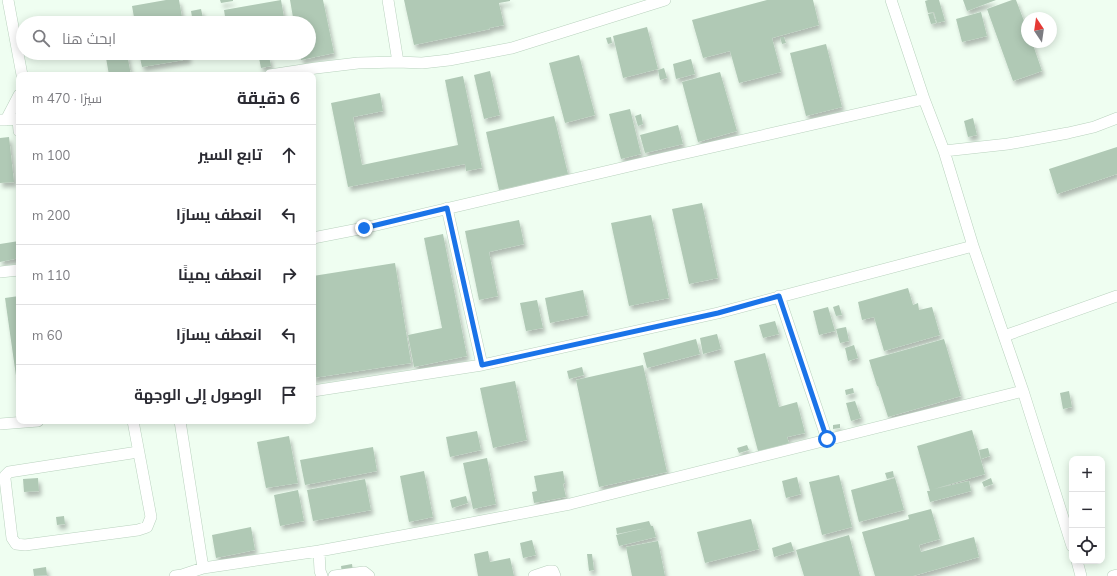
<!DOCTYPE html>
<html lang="ar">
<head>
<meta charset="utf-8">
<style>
	:root { --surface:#fff; --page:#f7f7f7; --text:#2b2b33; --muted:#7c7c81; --line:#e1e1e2 }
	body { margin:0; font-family:Mulish,Cairo,sans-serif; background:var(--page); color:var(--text); direction:rtl }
	.controls { position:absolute; right:12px; bottom:12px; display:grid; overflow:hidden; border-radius:8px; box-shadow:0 2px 10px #0003 }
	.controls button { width:36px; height:36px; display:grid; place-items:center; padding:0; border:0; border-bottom:1px solid var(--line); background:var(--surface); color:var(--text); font:20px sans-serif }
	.compass { position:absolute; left:1021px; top:12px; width:36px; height:36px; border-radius:50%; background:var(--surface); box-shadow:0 2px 10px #0003; rotate:347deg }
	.stop { position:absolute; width:12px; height:12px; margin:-9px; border:3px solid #1a73e8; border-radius:50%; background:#fff }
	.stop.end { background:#1a73e8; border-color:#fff; box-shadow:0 1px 4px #0008 }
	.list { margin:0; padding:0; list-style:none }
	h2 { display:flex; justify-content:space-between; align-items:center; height:52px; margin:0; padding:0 16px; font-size:17px }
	h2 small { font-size:13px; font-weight:400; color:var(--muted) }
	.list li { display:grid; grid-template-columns:26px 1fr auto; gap:12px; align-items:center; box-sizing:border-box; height:60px; padding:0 16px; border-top:1px solid var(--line) }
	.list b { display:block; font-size:15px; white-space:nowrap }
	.list em { font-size:13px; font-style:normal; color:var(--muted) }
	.icon { flex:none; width:22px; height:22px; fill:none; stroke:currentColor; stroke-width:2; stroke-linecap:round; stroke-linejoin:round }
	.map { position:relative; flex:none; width:1117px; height:576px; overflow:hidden; direction:ltr }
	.search { position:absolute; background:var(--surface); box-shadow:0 2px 10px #0003; left:16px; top:16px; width:300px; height:44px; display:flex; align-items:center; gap:10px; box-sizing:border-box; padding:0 14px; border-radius:22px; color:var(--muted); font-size:15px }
	.panel { position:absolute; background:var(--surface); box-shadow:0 2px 10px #0003; left:16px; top:72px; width:300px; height:352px; border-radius:8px; direction:rtl }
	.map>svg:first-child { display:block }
	.building { fill:#b0c9b5; filter:url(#shadow) }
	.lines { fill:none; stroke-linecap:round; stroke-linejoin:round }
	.minor-casing { stroke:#b9d2be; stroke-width:12 }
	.minor { stroke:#fff; stroke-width:11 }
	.route { stroke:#1a73e8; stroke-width:5 }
</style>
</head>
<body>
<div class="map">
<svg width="1117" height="576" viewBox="0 0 1117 576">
	<defs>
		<filter id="shadow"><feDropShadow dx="2.5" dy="4.5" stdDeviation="2" flood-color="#0004"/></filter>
	</defs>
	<rect width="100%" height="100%" fill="#effef1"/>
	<!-- building -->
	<path class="building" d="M 166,0 L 179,0 L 183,23 L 135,23 L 132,6 Z
		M 220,0 L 233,0 L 233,1 L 221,3 Z
		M 281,0 L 285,23 L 226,23 L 224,10 Z
		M 290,0 L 323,0 L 334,53 L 301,60 L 300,53 L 309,53 L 309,23 L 294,23 Z
		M 404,0 L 510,0 L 510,1 L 499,3 L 504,25 L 489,28 L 490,29 L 414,45 Z
		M 767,0 L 813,0 L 819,25 L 772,38 L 781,72 L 739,83 L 730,51 L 703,58 L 692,20 Z
		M 928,0 L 939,0 L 945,21 L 937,23 L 934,12 L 928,13 L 925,1 Z
		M 963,0 L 996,0 L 967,11 Z
		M 1012,0 L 1016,0 L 1027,29 L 1027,42 L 1032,42 L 1042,71 L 1013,81 L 987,9 Z
		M 201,9 L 204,23 L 193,23 L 191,11 Z
		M 981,12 L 987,36 L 962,42 L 956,19 Z
		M 933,13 L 936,23 L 931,24 L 928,14 Z
		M 647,27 L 658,69 L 623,78 L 613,36 Z
		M 611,37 L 612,43 L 608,44 L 606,38 Z
		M 780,37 L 784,37 L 786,43 L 782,44 Z
		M 826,44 L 842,107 L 806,116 L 790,53 Z
		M 139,53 L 188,53 L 189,59 L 142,67 Z
		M 127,54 L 131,75 L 109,75 L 106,58 Z
		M 579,55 L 595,115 L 565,123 L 549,63 Z
		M 269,56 L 271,66 L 261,68 L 259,58 Z
		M 691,59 L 695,74 L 676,79 L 673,64 Z
		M 664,68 L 667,78 L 660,80 L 658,70 Z
		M 490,71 L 500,115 L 484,119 L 474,75 Z
		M 720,72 L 737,131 L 698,142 L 682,82 Z
		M 463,76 L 482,168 L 466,171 L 465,164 L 348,187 L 331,103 L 380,93 L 383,111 L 353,117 L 362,165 L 458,145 L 445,80 Z
		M 630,109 L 641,154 L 621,159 L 609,114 Z
		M 641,114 L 643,124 L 638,126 L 635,116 Z
		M 554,116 L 568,174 L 499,190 L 486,132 Z
		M 973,118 L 977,135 L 968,137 L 964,121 Z
		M 678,125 L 683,144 L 645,153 L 640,135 Z
		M 9,137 L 14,182 L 0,183 L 0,138 Z
		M 1117,147 L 1117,174 L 1057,194 L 1049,169 Z
		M 702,203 L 718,278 L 689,284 L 672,209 Z
		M 651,215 L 669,298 L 629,306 L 611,223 Z
		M 519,220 L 524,244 L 489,252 L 498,296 L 479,300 L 465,231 Z
		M 443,234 L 467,356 L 414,367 L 408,335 L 442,328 L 424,238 Z
		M 19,241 L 19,258 L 0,262 L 0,244 Z
		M 395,263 L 411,363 L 313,378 L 313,276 Z
		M 908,288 L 913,305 L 918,303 L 919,310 L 932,307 L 940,335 L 884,351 L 874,317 L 862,320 L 858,302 Z
		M 583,290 L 588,315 L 550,323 L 545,298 Z
		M 19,296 L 19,390 L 18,390 L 5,298 Z
		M 537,300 L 543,328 L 526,331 L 520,303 Z
		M 839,305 L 842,315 L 836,316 L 833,307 Z
		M 828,307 L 835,331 L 819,335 L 813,311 Z
		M 775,321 L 779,334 L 763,338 L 759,325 Z
		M 846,327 L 849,341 L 840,343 L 836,329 Z
		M 717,334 L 721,349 L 703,354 L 700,338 Z
		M 696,339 L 700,354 L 647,368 L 643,353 Z
		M 944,339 L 961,396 L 888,417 L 878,386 L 877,386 L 869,360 Z
		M 854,345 L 858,358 L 848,361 L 845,348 Z
		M 765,353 L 779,407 L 797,402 L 805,433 L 787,437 L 789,443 L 758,451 L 734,361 Z
		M 643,365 L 667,472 L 599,487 L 576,380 Z
		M 582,367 L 584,375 L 569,379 L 567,371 Z
		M 515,381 L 527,440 L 493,448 L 480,388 Z
		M 853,388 L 854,393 L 846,395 L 845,390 Z
		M 1069,391 L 1072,407 L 1063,409 L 1060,393 Z
		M 855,401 L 861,418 L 851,421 L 846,403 Z
		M 840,424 L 840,428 L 833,429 L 833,425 Z
		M 972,430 L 985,474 L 934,489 L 969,481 L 971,491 L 930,502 L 927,491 L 930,491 L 917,446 Z
		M 477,431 L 481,450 L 450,457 L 446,437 Z
		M 289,436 L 298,483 L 266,488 L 257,442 Z
		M 747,445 L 749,450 L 739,453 L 737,448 Z
		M 373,447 L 377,471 L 305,485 L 300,460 Z
		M 988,448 L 990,456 L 981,459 L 979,450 Z
		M 487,458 L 496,504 L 473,509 L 463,463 Z
		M 424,471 L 433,517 L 409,522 L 400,476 Z
		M 563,471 L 565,483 L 563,484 L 566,497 L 534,503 L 532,492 L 537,491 L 534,476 Z
		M 893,471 L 894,477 L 887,479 L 885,473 Z
		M 839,475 L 852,527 L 822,535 L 809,482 Z
		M 797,477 L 801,494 L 786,498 L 782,481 Z
		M 38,478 L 39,491 L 24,492 L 23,479 Z
		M 895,478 L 904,510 L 859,522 L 851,490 Z
		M 991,478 L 993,484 L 984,487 L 982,482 Z
		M 365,479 L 371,510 L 313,521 L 307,490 Z
		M 298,490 L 304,521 L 280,526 L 274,495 Z
		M 466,496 L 468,503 L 452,508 L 450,500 Z
		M 931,509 L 940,539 L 919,545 L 921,552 L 974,537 L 979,557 L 913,576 L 875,576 L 862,532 L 909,519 L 908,515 Z
		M 64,516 L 65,524 L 57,525 L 56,517 Z
		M 751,519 L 759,549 L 705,563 L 697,532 Z
		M 649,521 L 651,526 L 653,526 L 656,537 L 619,546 L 616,535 L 646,528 L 617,534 L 616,528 Z
		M 251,527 L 255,550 L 216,558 L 212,535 Z
		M 849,535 L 860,576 L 804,576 L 796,550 Z
		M 532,540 L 536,555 L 523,558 L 520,543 Z
		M 658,541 L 665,576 L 632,576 L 626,547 Z
		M 791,542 L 794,551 L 774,557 L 772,548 Z
		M 488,551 L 490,562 L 510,558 L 514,576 L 478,576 L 474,554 Z
		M 587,554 L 592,554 L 594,570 L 589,571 Z
		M 352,564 L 353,571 L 342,573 L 341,566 Z
		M 46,567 L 47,575 L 34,576 L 33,569 Z"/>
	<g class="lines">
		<!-- minor casing -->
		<g class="minor-casing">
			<path id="minor" d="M 8,0 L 22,75
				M 388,0 L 398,62
				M 891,0 L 924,99 L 944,151 L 973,246 L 1004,336 L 1023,391 L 1072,546
				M 270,75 L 316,68 L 358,63 L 398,62 L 422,63 L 449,60 L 512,48 L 665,0
				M 18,119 L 19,131
				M 0,120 L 19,119
				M 6,120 L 19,95
				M 944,151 L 1008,144 L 1068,133 L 1094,127 L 1117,118
				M 447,208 L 482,365
				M 313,238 L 364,228 L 664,158 L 924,99
				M 0,272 L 19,270
				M 779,296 L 827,439
				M 1004,336 L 1117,296
				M 313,391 L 482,365 L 718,313 L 973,246
				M 133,421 L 151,517 L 147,527 L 138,530 L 25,545 L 16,544 L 12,538 L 5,479 L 5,476 L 9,472 L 138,452
				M 180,421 L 203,568
				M 0,424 L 38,421
				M 319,551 L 320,571 L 322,576
				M 1077,561 L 1081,576
				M 175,576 L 182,575 L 203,568 L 319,551 L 445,528 L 570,504 L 1023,391
				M 334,576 L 364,572 L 369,576
				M 534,576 L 549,571 L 553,571 L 555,576
				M 1113,576 L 1117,575"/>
		</g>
		<!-- minor -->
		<use href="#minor" class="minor"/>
	</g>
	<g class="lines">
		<!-- route -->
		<path class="route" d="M 364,228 L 447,208 L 482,365 L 718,313 L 779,296 L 827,439"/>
	</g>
</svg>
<div class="controls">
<button>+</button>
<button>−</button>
<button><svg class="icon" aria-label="locate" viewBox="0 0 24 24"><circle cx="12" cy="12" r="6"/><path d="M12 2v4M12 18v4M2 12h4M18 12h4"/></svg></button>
</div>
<svg class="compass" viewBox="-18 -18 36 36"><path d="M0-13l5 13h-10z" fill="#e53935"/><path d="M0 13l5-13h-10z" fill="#7c7c81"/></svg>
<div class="stop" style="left:827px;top:439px"></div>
<div class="stop end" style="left:364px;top:228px"></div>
<div class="search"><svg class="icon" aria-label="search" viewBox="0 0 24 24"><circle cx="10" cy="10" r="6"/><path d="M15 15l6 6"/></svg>ابحث هنا</div>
<section class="panel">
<h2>6 دقيقة<small>سيرًا · 470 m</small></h2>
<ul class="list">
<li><svg class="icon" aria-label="ahead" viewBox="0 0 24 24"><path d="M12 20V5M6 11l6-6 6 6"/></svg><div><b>تابع السير</b></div><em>100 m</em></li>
<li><svg class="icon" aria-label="left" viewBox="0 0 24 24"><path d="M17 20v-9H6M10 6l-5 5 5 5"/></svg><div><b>انعطف يسارًا</b></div><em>200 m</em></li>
<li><svg class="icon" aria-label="right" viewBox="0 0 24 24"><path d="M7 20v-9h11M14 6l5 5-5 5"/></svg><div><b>انعطف يمينًا</b></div><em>110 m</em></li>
<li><svg class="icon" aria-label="left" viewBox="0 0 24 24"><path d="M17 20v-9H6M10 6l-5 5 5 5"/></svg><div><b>انعطف يسارًا</b></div><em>60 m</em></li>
<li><svg class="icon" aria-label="arrive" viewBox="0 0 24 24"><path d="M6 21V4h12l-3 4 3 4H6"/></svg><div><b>الوصول إلى الوجهة</b></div></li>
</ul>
</section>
</div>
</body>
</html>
